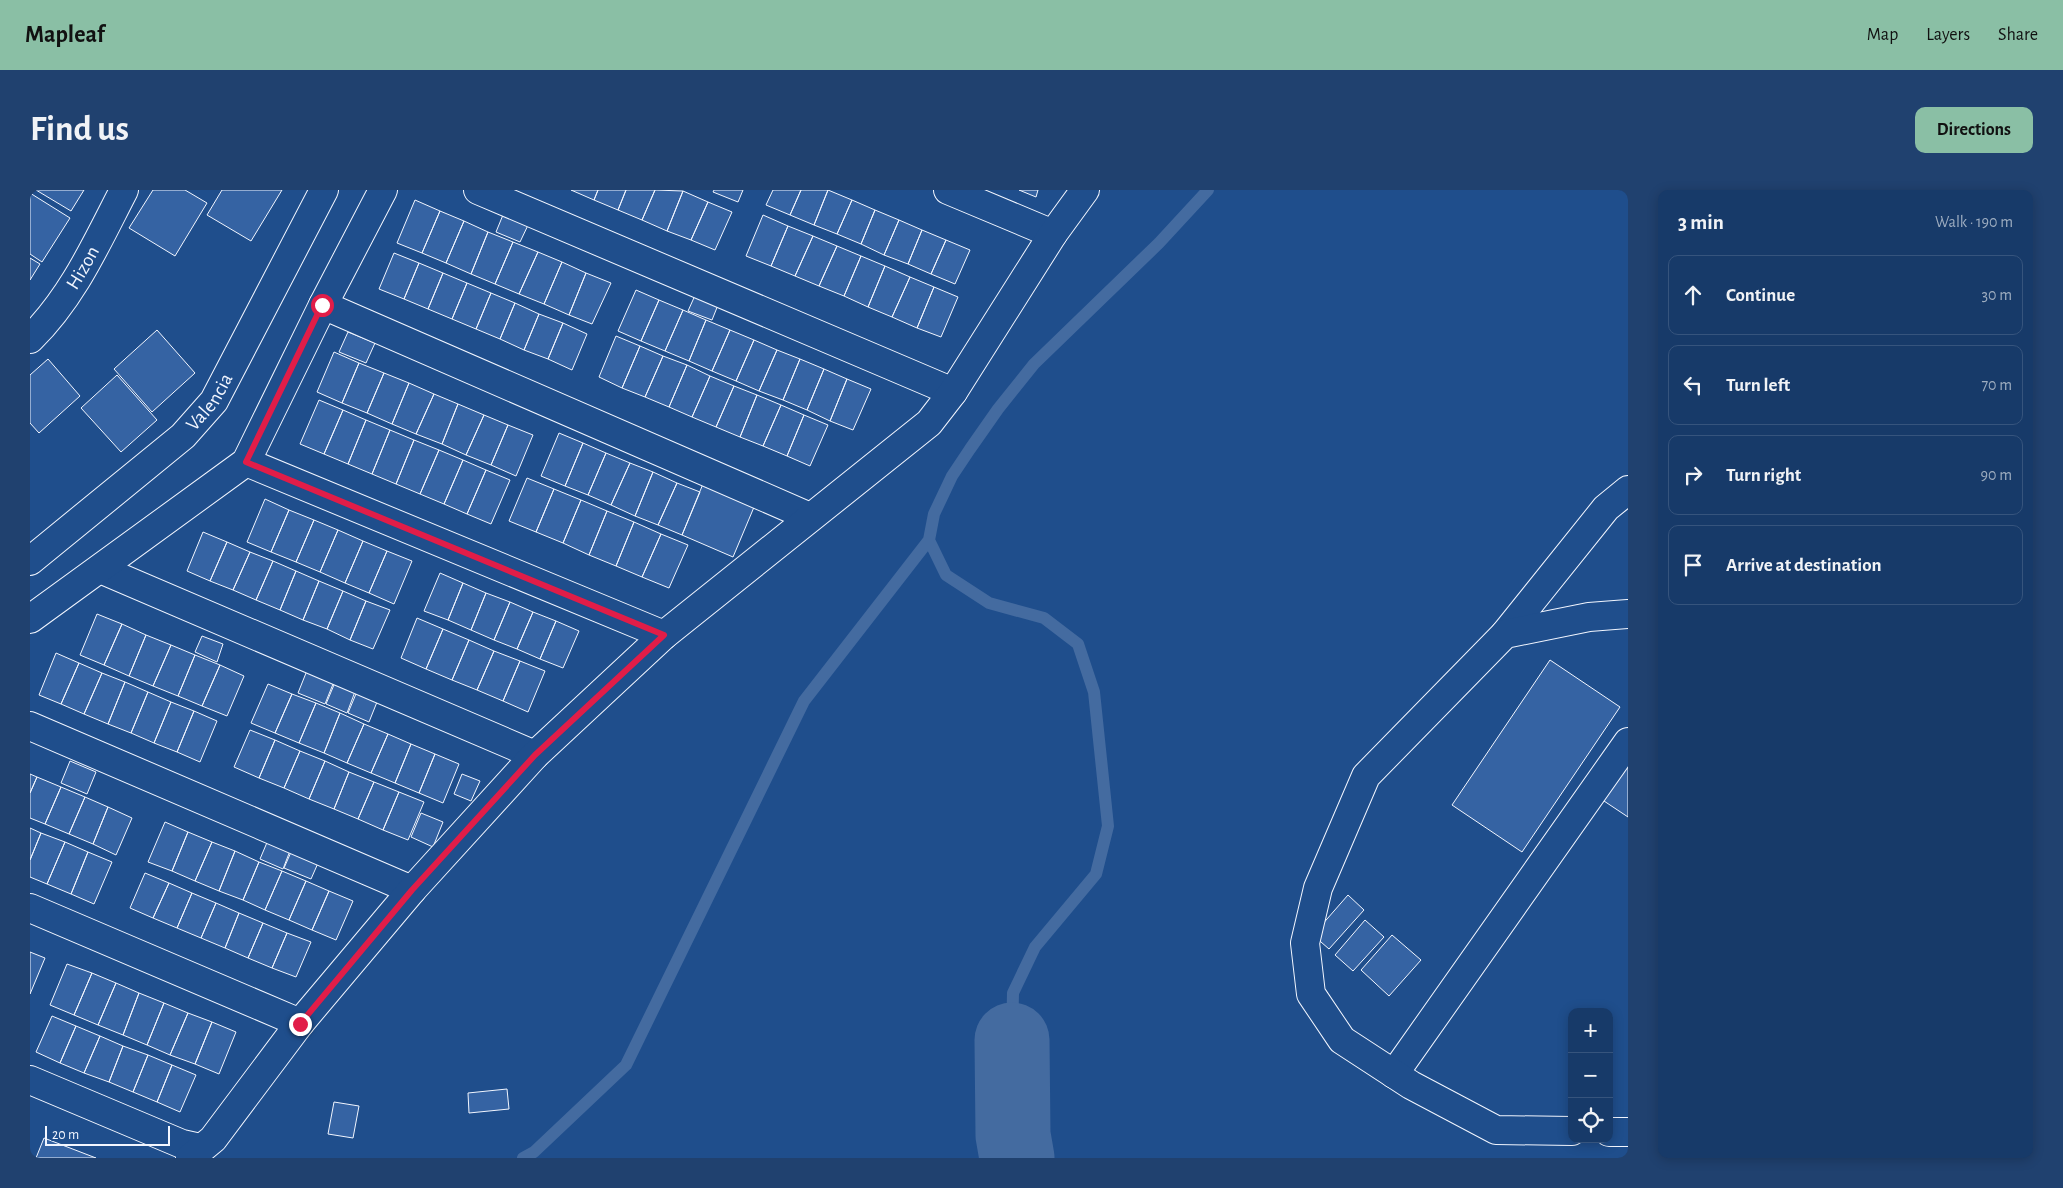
<!DOCTYPE html>
<html lang="en">
<head>
<meta charset="utf-8">
<style>
	:root { --surface:#173a69; --page:#20416f; --text:#f1f3f6; --muted:#9eadc0; --line:#36547d; --accent:#8abfa5 }
	body { margin:0; font-family:"Alegreya Sans",sans-serif; background:var(--page); color:var(--text) }
	.controls { position:absolute; right:15px; bottom:15px; display:grid; overflow:hidden; border-radius:10px; box-shadow:0 2px 12px #0003 }
	.controls button { width:45px; height:45px; display:grid; place-items:center; padding:0; border:0; border-bottom:1px solid var(--line); background:var(--surface); color:var(--text); font:25px sans-serif }
	.scale { position:absolute; left:15px; bottom:12px; width:125px; box-sizing:border-box; padding-left:5px; border:2px solid #f2f6ff; border-top:0; font-size:14px; line-height:18px; white-space:nowrap; color:#f2f6ff; -webkit-text-stroke:4px #1f4e8c; paint-order:stroke }
	.stop { position:absolute; width:15px; height:15px; margin:-11px; border:4px solid #e11d48; border-radius:50%; background:#fff }
	.stop.end { background:#e11d48; border-color:#fff; box-shadow:0 1px 5px #0008 }
	.list { margin:0; padding:0; list-style:none }
	h2 { display:flex; justify-content:space-between; align-items:center; height:65px; margin:0; padding:0 20px; font-size:21px }
	h2 small { font-size:16px; font-weight:400; color:var(--muted) }
	.list li { display:grid; grid-template-columns:32px 1fr auto; gap:15px; align-items:center; box-sizing:border-box; height:80px; margin:0 10px 10px; padding:0 10px; border:1px solid var(--line); border-radius:10px }
	.list b { display:block; font-size:19px; white-space:nowrap }
	.list em { font-size:16px; font-style:normal; color:var(--muted) }
	.icon { flex:none; width:28px; height:28px; fill:none; stroke:currentColor; stroke-width:2; stroke-linecap:round; stroke-linejoin:round }
	.map { position:relative; flex:none; width:1598px; height:968px; overflow:hidden; border-radius:10px }
	header { display:flex; align-items:center; gap:30px; box-sizing:border-box; height:70px; padding:0 25px; background:var(--accent); color:#111 }
	header strong { font-size:24px }
	nav { display:flex; gap:28px; margin-inline-start:auto; font-size:18px }
	.intro { display:flex; align-items:center; justify-content:space-between; box-sizing:border-box; height:120px; padding:0 30px }
	h1 { margin:0; font-size:35px }
	.button { padding:12px 22px; border-radius:10px; background:var(--accent); color:#111; font-size:18px; font-weight:700 }
	main { display:flex; gap:30px; padding:0 30px }
	aside { flex:1; background:var(--surface); border-radius:10px; box-shadow:0 2px 12px #0003 }
	.map>svg:first-child { display:block }
	.lines { fill:none; stroke-linecap:round; stroke-linejoin:round }
	.stream { stroke:#446ba0; stroke-width:12 }
	.river { stroke:#446ba0; stroke-width:75 }
	.building { fill:#3563a3; stroke:#f2f6ff }
	.street-casing { stroke:#f2f6ff; stroke-width:30 }
	.street { stroke:#1f4e8c; stroke-width:28 }
	.route { stroke:#e11d48; stroke-width:6 }
	.labels { text-anchor:middle; dominant-baseline:central; stroke-width:4; stroke-linejoin:round; paint-order:stroke }
	.street-label { font-size:20px; fill:#f2f6ff; stroke:#1f4e8c }
</style>
</head>
<body>
<header>
<strong>Mapleaf</strong>
<nav><a>Map</a><a>Layers</a><a>Share</a></nav>
</header>
<div class="intro"><h1>Find us</h1><a class="button">Directions</a></div>
<main>
<div class="map">
<svg width="1598" height="968" viewBox="0 0 1598 968">
	<rect width="100%" height="100%" fill="#1f4e8c"/>
	<g class="lines">
		<!-- stream -->
		<path class="stream" d="M 982,850 L 983,803 L 1005,757 L 1066,684 L 1078,636 L 1064,502 L 1048,454 L 1014,428 L 959,413 L 916,385 L 899,350 L 904,324 L 922,286 L 940,259 L 968,219 L 1004,174 L 1129,53 L 1178,0
			M 493,968 L 504,962 L 596,875 L 774,511 L 899,350"/>
		<!-- river -->
		<path class="river" d="M 982,850 L 983,945 L 987,968"/>
	</g>
	<!-- building -->
	<path class="building" d="M 6,0 L 54,0 L 41,21 Z
		M 123,0 L 155,0 L 177,13 L 145,66 L 99,38 Z
		M 192,0 L 252,0 L 221,51 L 177,25 Z
		M 541,0 L 568,0 L 564,10 Z
		M 568,0 L 596,0 L 588,20 L 564,10 Z
		M 596,0 L 625,0 L 612,30 L 588,20 Z
		M 625,0 L 653,1 L 637,41 L 612,30 Z
		M 684,0 L 713,0 L 708,12 L 683,2 Z
		M 743,0 L 771,0 L 760,25 L 736,15 Z
		M 771,0 L 798,0 L 784,35 L 760,25 Z
		M 798,0 L 822,10 L 807,44 L 784,35 Z
		M 989,0 L 1008,0 L 1006,7 Z
		M 653,1 L 678,12 L 661,50 L 637,41 Z
		M 0,3 L 40,28 L 12,72 L 0,64 Z
		M 385,10 L 410,21 L 392,63 L 367,53 Z
		M 822,10 L 845,20 L 831,54 L 807,44 Z
		M 678,12 L 702,22 L 685,60 L 661,50 Z
		M 475,20 L 500,31 L 490,52 L 466,42 Z
		M 845,20 L 869,30 L 854,65 L 831,54 Z
		M 410,21 L 434,31 L 416,73 L 392,63 Z
		M 733,25 L 758,36 L 741,76 L 716,66 Z
		M 869,30 L 892,40 L 878,74 L 854,65 Z
		M 434,31 L 458,42 L 441,84 L 416,73 Z
		M 758,36 L 783,46 L 765,86 L 741,76 Z
		M 892,40 L 916,50 L 901,84 L 878,74 Z
		M 458,42 L 483,52 L 465,94 L 441,84 Z
		M 783,46 L 807,56 L 789,96 L 765,86 Z
		M 916,50 L 940,60 L 925,94 L 901,84 Z
		M 483,52 L 508,62 L 489,104 L 465,94 Z
		M 807,56 L 831,66 L 814,106 L 789,96 Z
		M 508,62 L 532,72 L 514,114 L 489,104 Z
		M 364,63 L 389,73 L 374,109 L 349,99 Z
		M 831,66 L 855,76 L 838,117 L 814,106 Z
		M 0,68 L 10,74 L 0,90 Z
		M 532,72 L 556,83 L 539,125 L 514,114 Z
		M 389,73 L 413,83 L 398,119 L 374,109 Z
		M 855,76 L 880,87 L 862,127 L 838,117 Z
		M 413,83 L 437,93 L 422,129 L 398,119 Z
		M 556,83 L 581,93 L 562,134 L 539,125 Z
		M 880,87 L 904,97 L 887,138 L 862,127 Z
		M 437,93 L 461,103 L 446,139 L 422,129 Z
		M 904,97 L 928,107 L 911,147 L 887,138 Z
		M 606,100 L 629,110 L 611,151 L 588,141 Z
		M 667,101 L 690,110 L 682,130 L 658,121 Z
		M 461,103 L 485,113 L 470,149 L 446,139 Z
		M 629,110 L 653,120 L 635,161 L 611,151 Z
		M 485,113 L 509,124 L 494,160 L 470,149 Z
		M 653,120 L 676,130 L 659,171 L 635,161 Z
		M 509,124 L 533,133 L 518,169 L 494,160 Z
		M 676,130 L 700,140 L 682,181 L 659,171 Z
		M 533,133 L 557,144 L 542,180 L 518,169 Z
		M 127,140 L 165,183 L 122,222 L 84,179 Z
		M 700,140 L 724,150 L 706,191 L 682,181 Z
		M 318,142 L 345,153 L 336,173 L 309,162 Z
		M 586,146 L 610,156 L 592,198 L 569,187 Z
		M 724,150 L 747,160 L 729,201 L 706,191 Z
		M 610,156 L 633,166 L 615,207 L 592,198 Z
		M 747,160 L 770,169 L 753,210 L 729,201 Z
		M 304,162 L 329,173 L 312,213 L 287,202 Z
		M 633,166 L 657,175 L 639,217 L 615,207 Z
		M 18,169 L 50,206 L 9,243 L 0,233 L 0,185 Z
		M 770,169 L 794,179 L 777,220 L 753,210 Z
		M 329,173 L 354,183 L 337,223 L 312,213 Z
		M 657,175 L 680,186 L 662,227 L 639,217 Z
		M 794,179 L 817,189 L 800,231 L 777,220 Z
		M 354,183 L 379,193 L 362,234 L 337,223 Z
		M 87,185 L 127,230 L 91,262 L 51,218 Z
		M 680,186 L 704,196 L 686,237 L 662,227 Z
		M 817,189 L 841,199 L 823,240 L 800,231 Z
		M 379,193 L 404,204 L 386,244 L 362,234 Z
		M 704,196 L 727,205 L 710,247 L 686,237 Z
		M 404,204 L 428,214 L 412,254 L 386,244 Z
		M 727,205 L 751,215 L 733,256 L 710,247 Z
		M 289,210 L 313,220 L 294,264 L 270,254 Z
		M 428,214 L 454,225 L 436,265 L 412,254 Z
		M 751,215 L 774,225 L 757,266 L 733,256 Z
		M 313,220 L 336,230 L 318,274 L 294,264 Z
		M 454,225 L 478,235 L 461,275 L 436,265 Z
		M 774,225 L 798,235 L 780,276 L 757,266 Z
		M 336,230 L 360,240 L 342,284 L 318,274 Z
		M 478,235 L 503,245 L 486,286 L 461,275 Z
		M 360,240 L 384,250 L 366,294 L 342,284 Z
		M 529,243 L 553,253 L 535,296 L 511,286 Z
		M 384,250 L 409,260 L 390,304 L 366,294 Z
		M 553,253 L 576,263 L 558,305 L 535,296 Z
		M 409,260 L 433,270 L 414,314 L 390,304 Z
		M 576,263 L 600,273 L 581,315 L 558,305 Z
		M 433,270 L 456,280 L 437,324 L 414,314 Z
		M 600,273 L 623,282 L 605,326 L 581,315 Z
		M 456,280 L 480,290 L 461,334 L 437,324 Z
		M 623,282 L 647,293 L 628,335 L 605,326 Z
		M 497,288 L 524,299 L 506,342 L 479,331 Z
		M 675,289 L 727,310 L 703,367 L 652,345 Z
		M 647,293 L 670,302 L 652,345 L 628,335 Z
		M 524,299 L 551,310 L 533,353 L 506,342 Z
		M 235,309 L 259,320 L 241,362 L 217,352 Z
		M 551,310 L 577,321 L 559,365 L 533,353 Z
		M 259,320 L 284,330 L 266,372 L 241,362 Z
		M 577,321 L 604,332 L 586,376 L 559,365 Z
		M 284,330 L 308,340 L 290,382 L 266,372 Z
		M 604,332 L 631,344 L 612,387 L 586,376 Z
		M 308,340 L 333,351 L 315,393 L 290,382 Z
		M 173,342 L 197,352 L 180,391 L 157,381 Z
		M 631,344 L 658,355 L 639,398 L 612,387 Z
		M 333,351 L 357,361 L 339,403 L 315,393 Z
		M 197,352 L 220,362 L 203,400 L 180,391 Z
		M 357,361 L 382,371 L 364,414 L 339,403 Z
		M 220,362 L 243,371 L 226,410 L 203,400 Z
		M 243,371 L 266,381 L 250,420 L 226,410 Z
		M 266,381 L 289,391 L 273,430 L 250,420 Z
		M 410,383 L 433,393 L 418,430 L 394,421 Z
		M 289,391 L 313,401 L 297,439 L 273,430 Z
		M 433,393 L 456,403 L 441,440 L 418,430 Z
		M 313,401 L 336,411 L 320,450 L 297,439 Z
		M 456,403 L 480,412 L 464,450 L 441,440 Z
		M 336,411 L 360,420 L 343,459 L 320,450 Z
		M 480,412 L 503,422 L 487,459 L 464,450 Z
		M 503,422 L 526,431 L 510,469 L 487,459 Z
		M 67,424 L 92,434 L 74,475 L 50,465 Z
		M 387,428 L 413,439 L 396,479 L 371,468 Z
		M 526,431 L 549,441 L 533,478 L 510,469 Z
		M 92,434 L 116,445 L 99,486 L 74,475 Z
		M 413,439 L 439,450 L 422,490 L 396,479 Z
		M 116,445 L 141,455 L 123,496 L 99,486 Z
		M 172,446 L 193,454 L 187,472 L 165,462 Z
		M 439,450 L 464,461 L 447,500 L 422,490 Z
		M 141,455 L 165,465 L 148,506 L 123,496 Z
		M 464,461 L 490,471 L 473,511 L 447,500 Z
		M 26,463 L 49,473 L 31,514 L 9,505 Z
		M 165,465 L 190,475 L 172,516 L 148,506 Z
		M 1520,470 L 1590,517 L 1492,662 L 1422,615 Z
		M 490,471 L 515,481 L 498,522 L 473,511 Z
		M 49,473 L 72,483 L 54,524 L 31,514 Z
		M 190,475 L 214,486 L 197,526 L 172,516 Z
		M 278,478 L 305,489 L 295,514 L 268,503 Z
		M 72,483 L 95,492 L 78,534 L 54,524 Z
		M 306,490 L 326,499 L 317,523 L 296,514 Z
		M 95,492 L 118,502 L 101,543 L 78,534 Z
		M 238,494 L 262,504 L 245,543 L 221,533 Z
		M 328,499 L 349,507 L 339,532 L 318,523 Z
		M 118,502 L 141,512 L 124,553 L 101,543 Z
		M 262,504 L 286,513 L 269,553 L 245,543 Z
		M 141,512 L 164,521 L 147,562 L 124,553 Z
		M 286,513 L 310,523 L 294,563 L 269,553 Z
		M 164,521 L 187,531 L 170,572 L 147,562 Z
		M 310,523 L 334,534 L 317,573 L 294,563 Z
		M 334,534 L 358,544 L 341,583 L 317,573 Z
		M 220,540 L 245,550 L 229,588 L 204,577 Z
		M 358,544 L 381,554 L 365,593 L 341,583 Z
		M 245,550 L 270,561 L 254,598 L 229,588 Z
		M 381,554 L 405,564 L 389,603 L 365,593 Z
		M 270,561 L 295,571 L 279,609 L 254,598 Z
		M 1598,561 L 1598,627 L 1568,607 Z
		M 405,564 L 429,574 L 413,613 L 389,603 Z
		M 40,571 L 66,582 L 57,604 L 31,593 Z
		M 295,571 L 319,582 L 304,619 L 279,609 Z
		M 319,582 L 344,592 L 328,629 L 304,619 Z
		M 0,584 L 7,587 L 0,603 Z
		M 432,584 L 450,591 L 441,611 L 424,604 Z
		M 7,587 L 31,597 L 15,634 L 0,628 L 0,603 Z
		M 344,592 L 369,602 L 353,640 L 328,629 Z
		M 31,597 L 55,607 L 39,644 L 15,634 Z
		M 369,602 L 394,612 L 378,650 L 353,640 Z
		M 55,607 L 78,617 L 63,654 L 39,644 Z
		M 78,617 L 102,628 L 86,665 L 63,654 Z
		M 391,623 L 413,632 L 403,657 L 381,647 Z
		M 135,632 L 158,642 L 142,681 L 118,672 Z
		M 0,638 L 11,643 L 0,670 Z
		M 158,642 L 182,652 L 165,691 L 142,681 Z
		M 11,643 L 35,652 L 17,694 L 0,687 L 0,670 Z
		M 241,643 L 263,653 L 253,679 L 230,669 Z
		M 35,652 L 58,662 L 41,704 L 17,694 Z
		M 182,652 L 205,661 L 189,701 L 165,691 Z
		M 265,653 L 292,664 L 281,689 L 254,678 Z
		M 205,661 L 229,672 L 213,710 L 189,701 Z
		M 58,662 L 82,672 L 64,714 L 41,704 Z
		M 229,672 L 252,681 L 235,720 L 213,710 Z
		M 252,681 L 276,691 L 259,730 L 235,720 Z
		M 115,683 L 139,693 L 123,728 L 100,718 Z
		M 276,691 L 299,701 L 282,740 L 259,730 Z
		M 139,693 L 162,703 L 147,738 L 123,728 Z
		M 299,701 L 323,711 L 306,750 L 282,740 Z
		M 162,703 L 186,713 L 171,748 L 147,738 Z
		M 1318,705 L 1334,720 L 1299,759 L 1283,745 Z
		M 186,713 L 209,723 L 195,758 L 171,748 Z
		M 209,723 L 233,733 L 218,768 L 195,758 Z
		M 1335,730 L 1354,747 L 1323,781 L 1305,765 Z
		M 233,733 L 257,743 L 242,778 L 218,768 Z
		M 257,743 L 281,752 L 266,787 L 242,778 Z
		M 1362,745 L 1391,770 L 1359,806 L 1331,780 Z
		M 0,762 L 15,768 L 0,804 Z
		M 37,774 L 62,783 L 44,825 L 20,815 Z
		M 62,783 L 86,793 L 68,835 L 44,825 Z
		M 86,793 L 109,803 L 93,845 L 68,835 Z
		M 109,803 L 134,813 L 117,855 L 93,845 Z
		M 134,813 L 158,823 L 140,865 L 117,855 Z
		M 158,823 L 182,832 L 165,874 L 140,865 Z
		M 22,826 L 46,836 L 30,873 L 6,862 Z
		M 182,832 L 206,842 L 189,884 L 165,874 Z
		M 46,836 L 70,846 L 54,883 L 30,873 Z
		M 70,846 L 93,856 L 79,892 L 54,883 Z
		M 93,856 L 118,865 L 103,902 L 79,892 Z
		M 118,865 L 142,875 L 127,912 L 103,902 Z
		M 142,875 L 166,885 L 150,922 L 127,912 Z
		M 477,899 L 479,919 L 439,923 L 438,903 Z
		M 304,912 L 329,916 L 323,948 L 298,944 Z
		M 14,948 L 66,968 L 6,968 Z"/>
	<g class="lines">
		<!-- street casing -->
		<g class="street-casing">
			<g id="street">
				<path d="M 448,0 L 923,202"/>
				<path d="M 918,0 L 1023,44"/>
				<path d="M 293,115 L 780,327"/>
				<path id="s1" d="M 0,149 C 43,107 67,52 94,0"/>
				<path d="M 216,272 L 634,445"/>
				<path id="s2" d="M 0,371 L 153,246 L 184,211 L 294,0"/>
				<path d="M 70,379 L 505,565"/>
				<path d="M 0,429 L 216,272 L 293,115 L 353,0"/>
				<path d="M 1475,444 L 1576,318 L 1598,300"/>
				<path d="M 0,536 L 382,700"/>
				<path d="M 0,718 L 270,833"/>
				<path d="M 1364,884 L 1598,552"/>
				<path d="M 0,890 L 152,954 L 170,958"/>
				<path d="M 1542,941 L 1466,940 L 1381,895 L 1312,850 L 1281,804 L 1275,753 L 1288,698 L 1336,586 L 1475,444 L 1559,427 L 1598,424"/>
				<path d="M 1579,942 L 1598,942"/>
				<path d="M 160,968 L 183,949 L 270,833 L 382,700 L 505,565 L 634,445 L 899,233 L 923,202 L 1023,44 L 1055,0"/>
			</g>
		</g>
		<!-- street -->
		<use href="#street" class="street"/>
	</g>
	<g class="lines">
		<!-- route -->
		<path class="route" d="M 270,834 L 382,700 L 505,565 L 634,445 L 216,272 L 292,115"/>
	</g>
	<g class="labels">
		<!-- street labels -->
		<g class="street-label">
			<text stroke="none"><textPath href="#s1" startOffset="89">Hizon</textPath></text>
			<text stroke="none"><textPath href="#s2" startOffset="241">Valencia</textPath></text>
		</g>
	</g>
</svg>
<div class="controls">
<button>+</button>
<button>−</button>
<button><svg class="icon" aria-label="locate" viewBox="0 0 24 24"><circle cx="12" cy="12" r="6"/><path d="M12 2v4M12 18v4M2 12h4M18 12h4"/></svg></button>
</div>
<div class="scale">20 m</div>
<div class="stop" style="left:292px;top:115px"></div>
<div class="stop end" style="left:270px;top:834px"></div>
</div>
<aside>
<h2>3 min<small>Walk · 190 m</small></h2>
<ul class="list">
<li><svg class="icon" aria-label="ahead" viewBox="0 0 24 24"><path d="M12 20V5M6 11l6-6 6 6"/></svg><div><b>Continue</b></div><em>30 m</em></li>
<li><svg class="icon" aria-label="left" viewBox="0 0 24 24"><path d="M17 20v-9H6M10 6l-5 5 5 5"/></svg><div><b>Turn left</b></div><em>70 m</em></li>
<li><svg class="icon" aria-label="right" viewBox="0 0 24 24"><path d="M7 20v-9h11M14 6l5 5-5 5"/></svg><div><b>Turn right</b></div><em>90 m</em></li>
<li><svg class="icon" aria-label="arrive" viewBox="0 0 24 24"><path d="M6 21V4h12l-3 4 3 4H6"/></svg><div><b>Arrive at destination</b></div></li>
</ul>
</aside>
</main>
</body>
</html>
